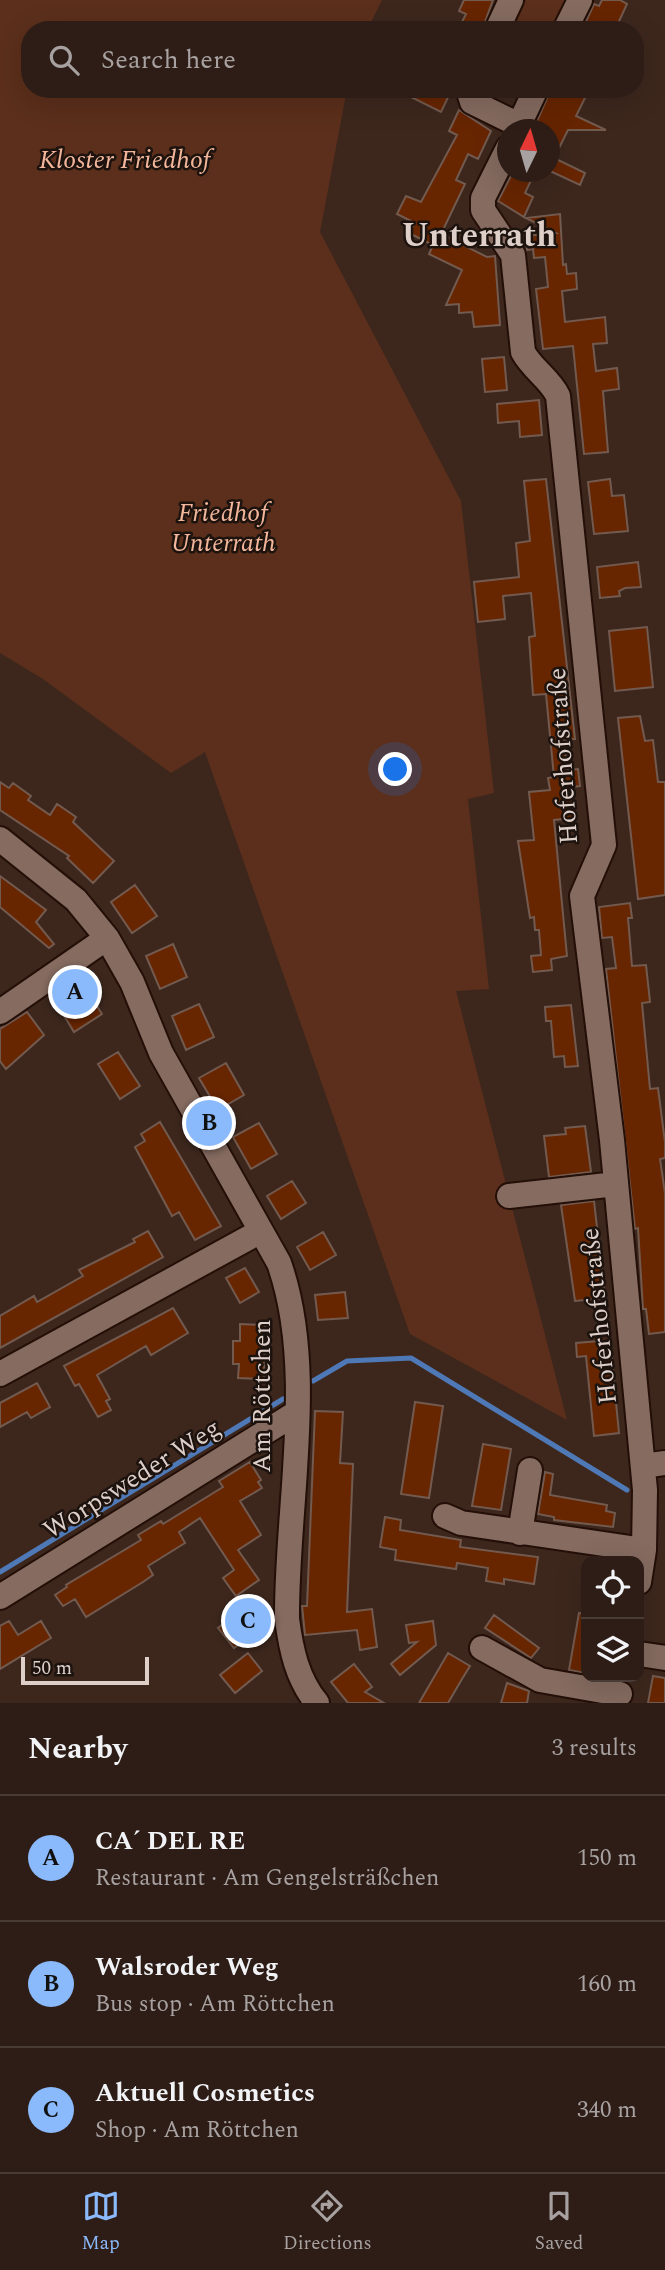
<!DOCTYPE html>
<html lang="en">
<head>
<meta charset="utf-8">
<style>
	:root { --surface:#2e1d16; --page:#3a2a23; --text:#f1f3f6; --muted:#a7a2a1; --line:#493b35; --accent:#8bbafc }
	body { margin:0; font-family:Spectral,serif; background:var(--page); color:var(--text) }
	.controls { position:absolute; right:21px; bottom:21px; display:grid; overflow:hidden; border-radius:14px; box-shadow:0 7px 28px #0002 }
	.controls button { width:63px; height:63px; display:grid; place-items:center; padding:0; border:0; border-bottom:2px solid var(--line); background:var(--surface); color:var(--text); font:35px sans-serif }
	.compass { position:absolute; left:497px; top:119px; width:63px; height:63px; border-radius:50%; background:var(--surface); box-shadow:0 7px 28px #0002; rotate:5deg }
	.scale { position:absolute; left:21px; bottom:18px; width:128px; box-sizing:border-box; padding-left:7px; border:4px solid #decfc9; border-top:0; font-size:19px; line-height:24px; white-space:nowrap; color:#decfc9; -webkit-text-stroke:5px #1d130e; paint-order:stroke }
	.you { position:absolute; left:396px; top:770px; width:24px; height:24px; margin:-18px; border:5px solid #fff; border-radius:50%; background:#1a73e8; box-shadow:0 0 0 10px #1a73e833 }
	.badge { display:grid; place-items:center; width:46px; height:46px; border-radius:50%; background:var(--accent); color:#111; font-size:23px; font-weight:700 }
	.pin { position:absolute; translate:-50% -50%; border:4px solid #fff; box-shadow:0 2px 7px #0006 }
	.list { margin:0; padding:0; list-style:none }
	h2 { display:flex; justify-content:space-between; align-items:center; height:91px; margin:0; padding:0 28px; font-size:30px }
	h2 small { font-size:23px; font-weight:400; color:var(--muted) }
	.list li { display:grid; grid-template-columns:46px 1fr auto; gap:21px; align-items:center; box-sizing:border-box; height:126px; padding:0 28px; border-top:2px solid var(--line) }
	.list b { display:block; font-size:26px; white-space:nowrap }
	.list p { margin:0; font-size:23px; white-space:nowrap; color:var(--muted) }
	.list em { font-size:23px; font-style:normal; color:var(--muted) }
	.icon { flex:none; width:38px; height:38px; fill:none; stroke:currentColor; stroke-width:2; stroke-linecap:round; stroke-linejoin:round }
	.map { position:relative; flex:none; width:665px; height:1703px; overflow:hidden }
	.search { position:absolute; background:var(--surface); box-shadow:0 7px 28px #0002; left:21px; right:21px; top:21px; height:77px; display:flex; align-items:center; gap:18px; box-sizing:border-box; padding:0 24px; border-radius:28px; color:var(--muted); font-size:26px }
	.sheet { height:469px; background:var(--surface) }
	nav { display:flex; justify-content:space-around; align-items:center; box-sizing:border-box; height:98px; border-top:2px solid var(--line); background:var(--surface); font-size:19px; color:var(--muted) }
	nav a { display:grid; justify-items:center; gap:4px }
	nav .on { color:var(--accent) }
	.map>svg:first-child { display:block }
	.green { fill:#5b2f1b }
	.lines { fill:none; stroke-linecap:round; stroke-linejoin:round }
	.stream { stroke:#4f79b6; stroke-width:5 }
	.building { fill:#672500; stroke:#735a4f; stroke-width:2 }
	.minor-casing { stroke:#230f07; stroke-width:28 }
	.minor { stroke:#856b60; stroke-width:24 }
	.labels { text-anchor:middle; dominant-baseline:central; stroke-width:5; stroke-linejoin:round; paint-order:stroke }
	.park-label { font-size:26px; font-style:italic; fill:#f3b69b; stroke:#1d130e }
	.street-label { font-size:26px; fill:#decfc9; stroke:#1d130e }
	.district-label { font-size:33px; font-weight:bold; fill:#decfc9; stroke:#1d130e }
</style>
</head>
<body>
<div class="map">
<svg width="665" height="1703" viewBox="0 0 665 1703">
	<rect width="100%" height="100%" fill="#3d271d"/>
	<!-- green -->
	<path class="green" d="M 0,0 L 382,0 L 367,30 L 30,30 L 30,89 L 347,89 L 320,232 L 461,501 L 494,793 L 468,799 L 489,989 L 456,991 L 567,1420 L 410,1334 L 205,752 L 171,773 L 43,679 L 0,653 Z
		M 526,0 L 565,0 L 551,30 L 511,30 Z"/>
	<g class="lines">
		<!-- stream -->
		<path class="stream" d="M 313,1381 L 347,1361 L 411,1358 L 627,1490
			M 0,1572 L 283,1399"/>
	</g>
	<!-- building -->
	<path class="building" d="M 464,0 L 493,0 L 482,30 L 458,30 L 466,14 L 459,11 Z
		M 602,0 L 620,0 L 627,4 L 615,30 L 582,30 L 594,4 L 599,6 Z
		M 395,89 L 452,89 L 441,112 Z
		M 551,89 L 567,89 L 585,98 L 576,116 L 606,130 L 568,130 L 554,158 L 585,173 L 580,185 L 550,171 L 550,130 L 533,130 Z
		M 459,110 L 491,131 L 478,159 L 468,154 L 456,180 L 465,184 L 441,234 L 487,257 L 495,256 L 500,325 L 474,327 L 472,312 L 459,313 L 459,304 L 446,305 L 462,270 L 429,254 L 433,245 L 409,233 L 415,223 L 397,214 L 406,196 L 421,202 L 457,135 L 449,131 Z
		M 513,172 L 535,172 L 525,193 L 533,197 L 524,217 L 498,201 Z
		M 560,214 L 563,265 L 566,264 L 567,274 L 576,273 L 577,289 L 562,291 L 565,322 L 605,317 L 607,343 L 593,344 L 596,371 L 617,368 L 619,389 L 603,391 L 608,452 L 584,454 L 573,346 L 543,349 L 536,289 L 548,287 L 545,257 L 534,258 L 533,249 L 527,250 L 525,236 L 556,233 L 526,218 Z
		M 504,357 L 507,390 L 485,392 L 482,359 Z
		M 539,400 L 542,435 L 520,437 L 519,421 L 498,423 L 497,404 Z
		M 546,479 L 575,739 L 564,740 L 567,770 L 578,769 L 580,786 L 571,787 L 574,818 L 554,820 L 567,956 L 551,959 L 552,970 L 533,972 L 531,956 L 541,955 L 539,930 L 535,930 L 534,917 L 530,918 L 518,841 L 534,840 L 529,792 L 550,790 L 548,778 L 554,777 L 546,694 L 533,695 L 529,637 L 535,636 L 531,593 L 503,596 L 505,619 L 478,622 L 474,582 L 519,577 L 516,543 L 530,541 L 524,481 Z
		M 610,479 L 612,496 L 624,495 L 628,531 L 594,534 L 588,482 Z
		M 638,562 L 641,587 L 625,588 L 619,591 L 620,596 L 600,598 L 597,567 Z
		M 647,627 L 653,687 L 615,691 L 609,631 Z
		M 640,716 L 645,741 L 653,740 L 658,782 L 665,782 L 665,895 L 638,899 L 618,718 Z
		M 0,782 L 9,788 L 13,783 L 31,796 L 28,800 L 50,815 L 57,804 L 76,817 L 73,822 L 114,861 L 93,883 L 67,858 L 69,856 L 0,810 Z
		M 0,876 L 46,910 L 36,922 L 54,944 L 49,948 L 0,907 Z
		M 135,885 L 157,916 L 132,933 L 111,902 Z
		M 630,903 L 632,918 L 628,918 L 632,966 L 646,965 L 650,1002 L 642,1003 L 650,1089 L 658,1088 L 665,1142 L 665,1158 L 660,1159 L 665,1193 L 665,1332 L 649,1334 L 646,1309 L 643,1309 L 638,1228 L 635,1229 L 606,969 L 616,968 L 612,937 L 602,938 L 599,907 Z
		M 173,944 L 187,977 L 160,989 L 146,956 Z
		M 82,983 L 102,1014 L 74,1032 L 52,996 Z
		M 199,1004 L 214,1037 L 186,1050 L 172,1016 Z
		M 571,1005 L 578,1066 L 565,1067 L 564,1056 L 554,1057 L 551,1021 L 546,1021 L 545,1007 Z
		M 27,1012 L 44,1035 L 6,1069 L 0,1061 L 0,1029 Z
		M 118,1052 L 140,1086 L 120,1099 L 98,1064 Z
		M 226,1063 L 244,1095 L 218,1110 L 199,1078 Z
		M 160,1122 L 221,1226 L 195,1240 L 179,1212 L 172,1216 L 135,1147 L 145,1141 L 141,1134 Z
		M 259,1123 L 277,1154 L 251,1169 L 233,1137 Z
		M 585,1126 L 591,1172 L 549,1177 L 544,1136 L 566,1134 L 565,1128 Z
		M 292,1181 L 306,1203 L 281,1219 L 267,1196 Z
		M 594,1201 L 605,1298 L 575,1301 L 561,1205 Z
		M 148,1231 L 163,1257 L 0,1348 L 0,1316 L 34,1296 L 37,1302 L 83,1276 L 79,1270 L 135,1242 L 133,1239 Z
		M 323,1232 L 336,1255 L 310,1270 L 297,1247 Z
		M 245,1268 L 259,1292 L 240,1303 L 226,1278 Z
		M 345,1292 L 348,1318 L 318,1320 L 315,1295 Z
		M 173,1308 L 188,1333 L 151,1355 L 146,1346 L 97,1375 L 110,1399 L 106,1401 L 111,1410 L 98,1417 L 79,1384 L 75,1386 L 64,1366 Z
		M 240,1324 L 265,1325 L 264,1379 L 238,1378 L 239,1364 L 233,1364 L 233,1341 L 240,1341 Z
		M 599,1341 L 600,1353 L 611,1352 L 619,1433 L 594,1436 L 586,1356 L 577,1357 L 576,1343 Z
		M 37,1383 L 50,1407 L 31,1418 L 27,1412 L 0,1427 L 0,1403 Z
		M 415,1402 L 443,1406 L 429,1498 L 401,1494 Z
		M 315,1411 L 343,1412 L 340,1463 L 353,1464 L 347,1612 L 372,1609 L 377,1647 L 360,1650 L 357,1630 L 305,1635 L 302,1606 L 307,1606 Z
		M 483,1444 L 511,1449 L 501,1510 L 472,1506 Z
		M 250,1462 L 261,1480 L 258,1482 L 262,1488 L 240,1501 L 261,1535 L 238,1550 L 259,1580 L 236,1596 L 223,1578 L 234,1570 L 200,1518 L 179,1532 L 185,1543 L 148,1566 L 153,1575 L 143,1582 L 86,1617 L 75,1599 L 63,1606 L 55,1595 L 67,1587 L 66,1585 L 141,1540 L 138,1535 L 161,1521 L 163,1524 L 223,1487 L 219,1481 Z
		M 545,1472 L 553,1474 L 550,1495 L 607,1505 L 606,1511 L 615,1513 L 613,1527 L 554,1520 L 554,1517 L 538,1514 Z
		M 385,1517 L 401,1520 L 400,1530 L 461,1540 L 460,1547 L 538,1557 L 534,1584 L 504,1579 L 504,1584 L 486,1581 L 488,1568 L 457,1563 L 456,1569 L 395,1560 L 396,1550 L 380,1547 Z
		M 243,1608 L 259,1629 L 234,1648 L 218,1628 Z
		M 579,1613 L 586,1614 L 586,1673 L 569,1670 Z
		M 494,1615 L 539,1648 L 531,1658 L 485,1628 Z
		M 9,1621 L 18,1635 L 41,1621 L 51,1638 L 0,1669 L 0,1626 Z
		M 433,1621 L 436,1645 L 400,1675 L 391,1664 L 417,1642 L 409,1643 L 406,1625 Z
		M 248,1653 L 262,1671 L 235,1693 L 220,1675 Z
		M 448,1653 L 470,1666 L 462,1679 L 448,1703 L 419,1703 Z
		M 354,1664 L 372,1687 L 365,1692 L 384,1703 L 348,1703 L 331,1682 Z
		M 653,1676 L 665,1678 L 665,1703 L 648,1703 Z
		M 507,1683 L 529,1691 L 527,1703 L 501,1703 Z"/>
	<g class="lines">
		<!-- minor casing -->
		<g class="minor-casing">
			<path id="minor" d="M 497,30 L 511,0
				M 565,30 L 580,0
				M 468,89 L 472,102 L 519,125 L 517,130
				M 519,125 L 536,89
				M 508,148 L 483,198 L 483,210 L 513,255 L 523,352 C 532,369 550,379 558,396 L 604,845 L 582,896 L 612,1140 L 645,1490 L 644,1550 L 639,1582
				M 0,839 L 76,900 L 107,938 L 132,982 L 161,1053 L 279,1263 C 317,1371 286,1506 287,1619 C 291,1649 297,1679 317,1703
				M 0,1012 L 107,938
				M 509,1196 L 616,1184
				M 0,1374 L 261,1231
				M 643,1466 L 665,1463
				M 445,1516 L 461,1523 L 644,1550
				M 520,1533 L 530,1470
				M 0,1597 L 296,1413
				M 482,1648 L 540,1680 L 620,1694
				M 639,1654 L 665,1658"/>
		</g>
		<!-- minor -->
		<use href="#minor" class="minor"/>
	</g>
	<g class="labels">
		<!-- park labels -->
		<g class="park-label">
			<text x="125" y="160">Kloster Friedhof</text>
			<text x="223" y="513">Friedhof<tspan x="223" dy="30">Unterrath</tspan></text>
		</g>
		<!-- street labels -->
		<g class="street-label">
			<text transform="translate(563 756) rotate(-94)">Hoferhofstraße</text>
			<text transform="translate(599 1316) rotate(-96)">Hoferhofstraße</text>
			<text transform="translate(262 1396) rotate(-90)">Am Röttchen</text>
			<text transform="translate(132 1479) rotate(-32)">Worpsweder Weg</text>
		</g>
		<!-- district labels -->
		<g class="district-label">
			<text x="479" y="236">Unterrath</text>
		</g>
	</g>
</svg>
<div class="controls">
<button><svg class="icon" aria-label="locate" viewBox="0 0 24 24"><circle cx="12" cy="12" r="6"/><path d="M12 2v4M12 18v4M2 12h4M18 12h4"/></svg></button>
<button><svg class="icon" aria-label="layers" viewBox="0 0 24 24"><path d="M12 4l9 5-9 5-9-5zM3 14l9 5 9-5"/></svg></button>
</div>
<svg class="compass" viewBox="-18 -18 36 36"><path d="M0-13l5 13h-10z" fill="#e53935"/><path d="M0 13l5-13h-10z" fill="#a7a2a1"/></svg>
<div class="scale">50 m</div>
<div class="you"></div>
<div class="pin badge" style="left:75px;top:992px">A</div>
<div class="pin badge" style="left:209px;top:1123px">B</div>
<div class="pin badge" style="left:248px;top:1621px">C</div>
<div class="search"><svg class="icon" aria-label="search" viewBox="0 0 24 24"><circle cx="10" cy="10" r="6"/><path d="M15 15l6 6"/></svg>Search here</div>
</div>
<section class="sheet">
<h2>Nearby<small>3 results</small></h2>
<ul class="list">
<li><span class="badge">A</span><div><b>CA´ DEL RE</b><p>Restaurant · Am Gengelsträßchen</p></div><em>150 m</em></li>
<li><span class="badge">B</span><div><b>Walsroder Weg</b><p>Bus stop · Am Röttchen</p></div><em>160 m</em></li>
<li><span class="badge">C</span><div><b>Aktuell Cosmetics</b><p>Shop · Am Röttchen</p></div><em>340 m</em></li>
</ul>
</section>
<nav>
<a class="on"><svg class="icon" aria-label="map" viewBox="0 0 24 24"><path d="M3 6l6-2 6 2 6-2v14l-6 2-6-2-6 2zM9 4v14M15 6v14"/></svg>Map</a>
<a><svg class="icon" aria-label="directions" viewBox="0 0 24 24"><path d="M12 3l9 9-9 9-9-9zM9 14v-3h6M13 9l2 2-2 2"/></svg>Directions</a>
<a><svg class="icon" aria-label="saved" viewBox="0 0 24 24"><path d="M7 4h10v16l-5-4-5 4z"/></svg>Saved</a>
</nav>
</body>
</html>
